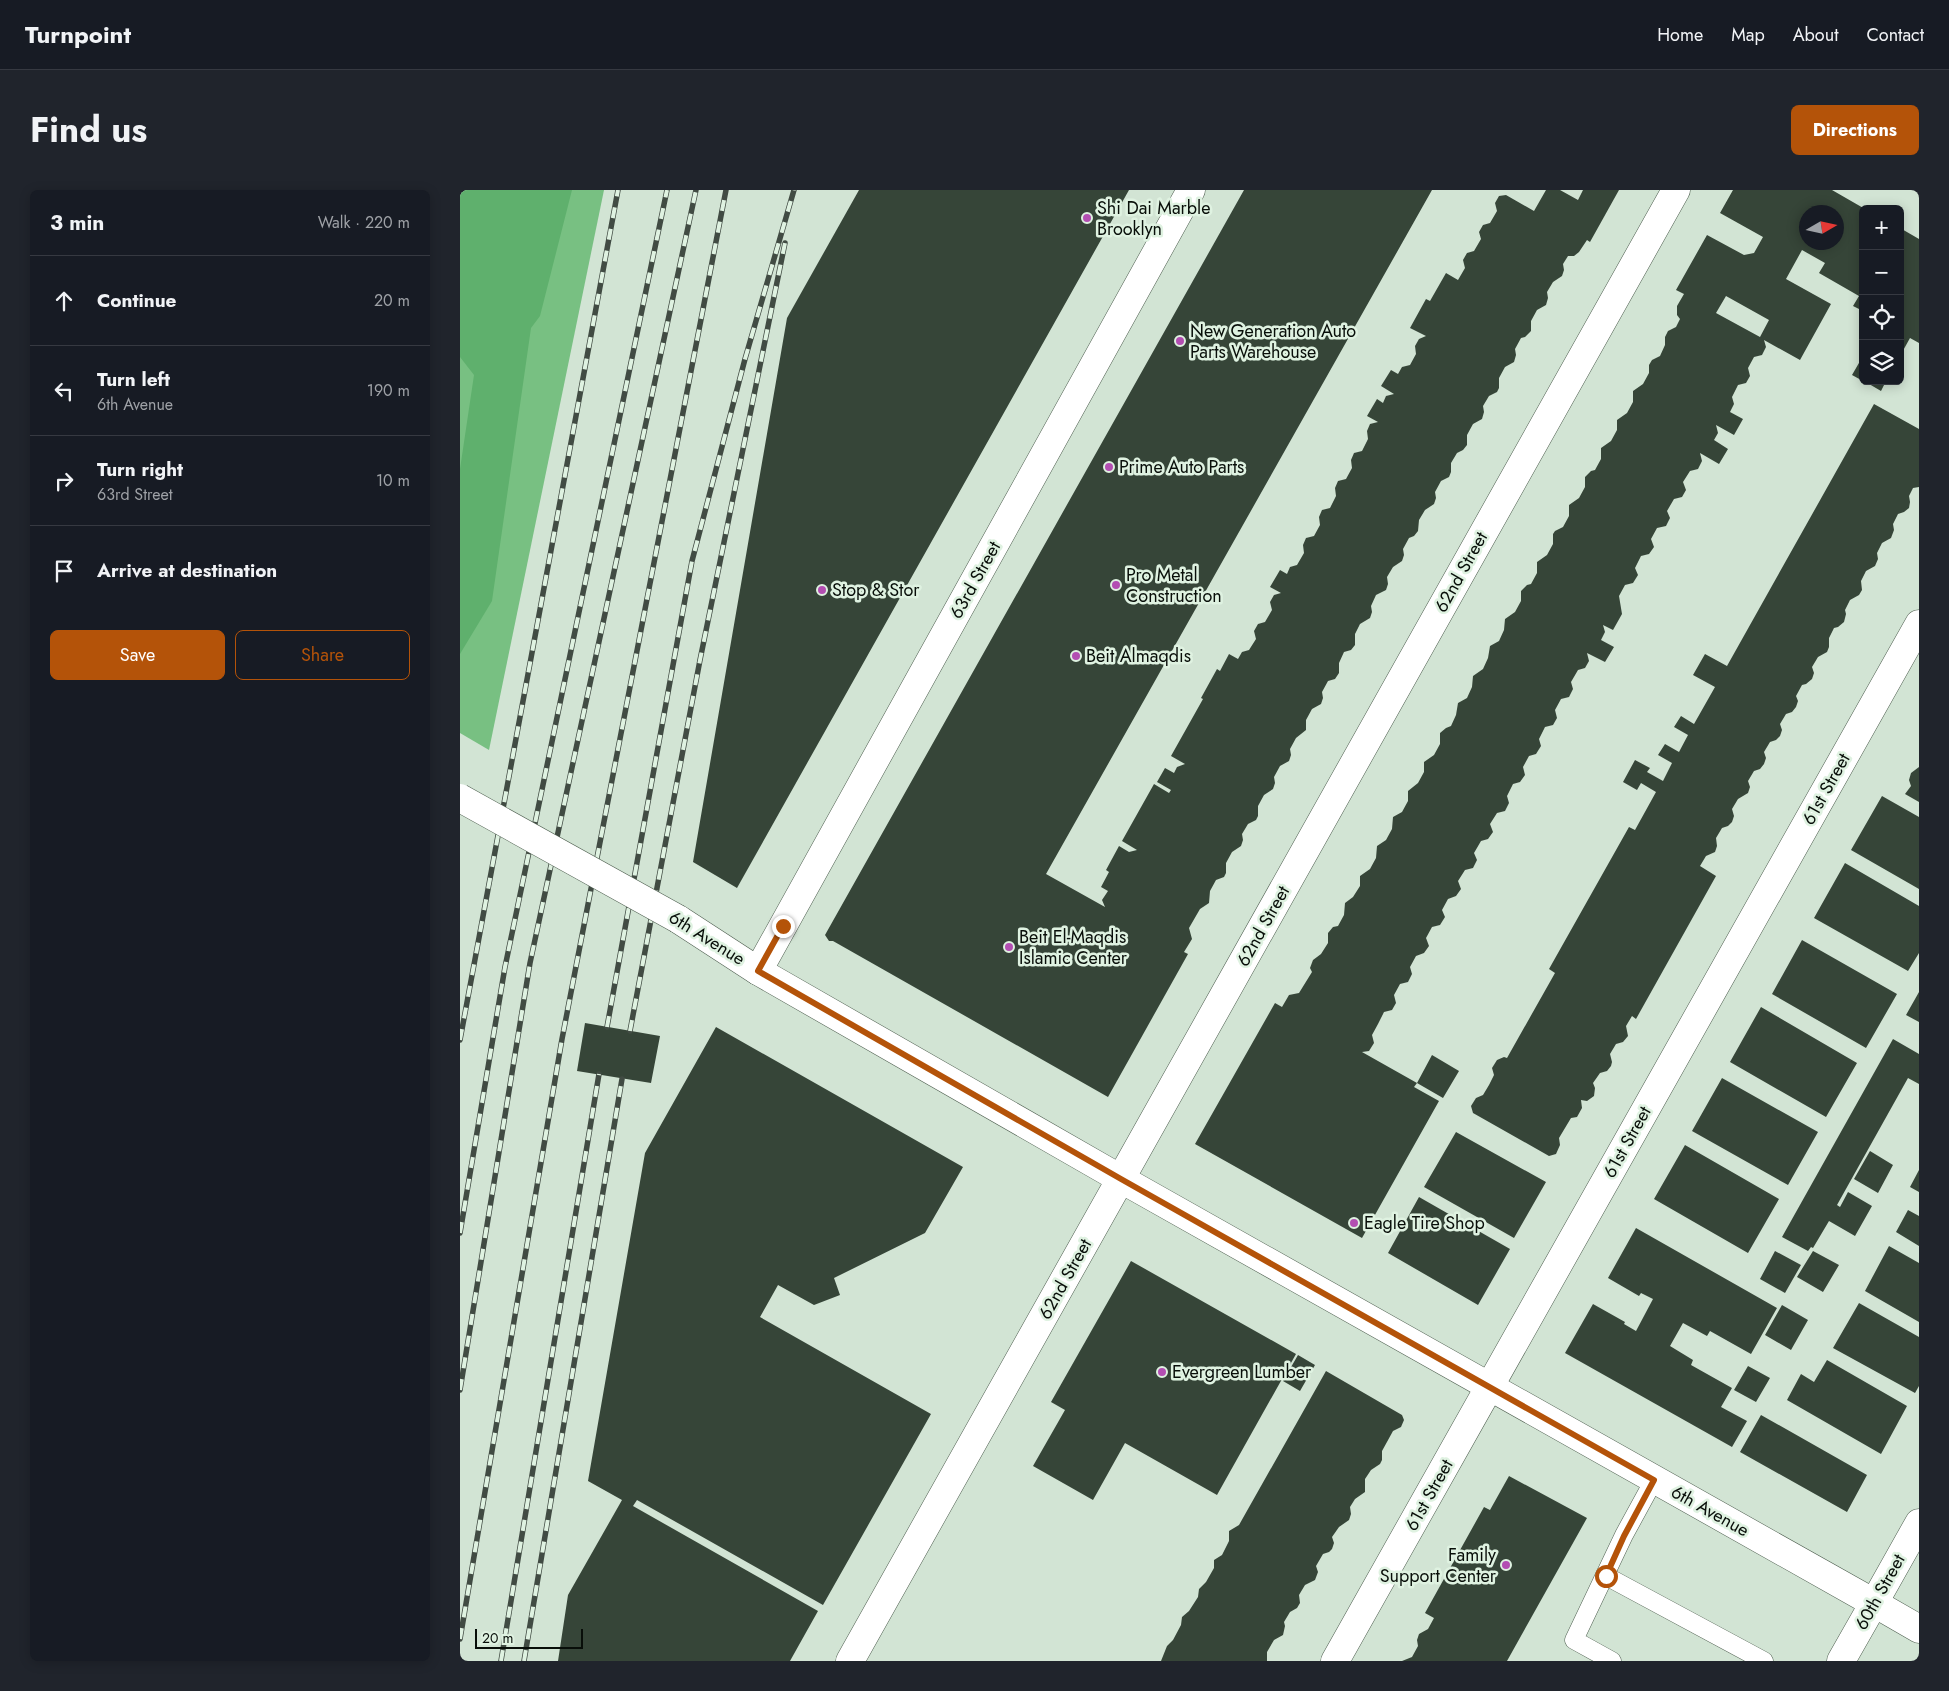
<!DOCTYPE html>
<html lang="en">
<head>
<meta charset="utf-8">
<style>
	:root { --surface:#171b24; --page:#20242c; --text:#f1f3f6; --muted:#9ea1a6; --line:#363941; --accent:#b45309 }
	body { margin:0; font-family:Jost,sans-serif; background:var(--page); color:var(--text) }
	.controls { position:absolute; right:15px; top:15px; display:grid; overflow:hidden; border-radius:8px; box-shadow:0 2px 12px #0003 }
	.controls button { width:45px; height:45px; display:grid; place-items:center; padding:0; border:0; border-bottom:1px solid var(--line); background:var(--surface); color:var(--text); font:25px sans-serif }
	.compass { position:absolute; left:1339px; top:15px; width:45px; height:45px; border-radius:50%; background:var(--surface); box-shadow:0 2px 12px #0003; rotate:81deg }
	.scale { position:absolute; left:15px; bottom:12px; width:108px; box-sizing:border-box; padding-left:5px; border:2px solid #080e09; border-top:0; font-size:14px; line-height:18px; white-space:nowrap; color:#080e09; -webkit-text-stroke:4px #dff2e1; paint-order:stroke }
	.stop { position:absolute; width:15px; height:15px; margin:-11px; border:4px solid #b45309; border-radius:50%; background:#fff }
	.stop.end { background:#b45309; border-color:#fff; box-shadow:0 1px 5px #0008 }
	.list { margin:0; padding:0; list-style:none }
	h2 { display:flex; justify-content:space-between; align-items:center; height:65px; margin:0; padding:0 20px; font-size:21px }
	h2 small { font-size:16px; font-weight:400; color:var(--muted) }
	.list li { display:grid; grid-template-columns:32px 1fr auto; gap:15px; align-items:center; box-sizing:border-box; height:90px; padding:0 20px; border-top:1px solid var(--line) }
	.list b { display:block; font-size:19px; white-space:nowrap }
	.list p { margin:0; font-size:16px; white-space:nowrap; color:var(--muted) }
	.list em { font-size:16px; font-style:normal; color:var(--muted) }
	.actions { display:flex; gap:10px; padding:15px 20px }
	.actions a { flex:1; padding:11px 0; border:1px solid var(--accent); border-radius:8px; text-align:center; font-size:18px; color:var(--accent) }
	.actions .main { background:var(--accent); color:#fff }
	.icon { flex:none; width:28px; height:28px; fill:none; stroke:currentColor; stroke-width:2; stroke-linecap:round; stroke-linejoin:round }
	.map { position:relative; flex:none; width:1459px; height:1471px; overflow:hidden; border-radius:8px }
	header { display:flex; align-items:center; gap:30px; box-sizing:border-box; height:70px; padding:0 25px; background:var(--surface); border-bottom:1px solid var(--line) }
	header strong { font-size:24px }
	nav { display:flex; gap:28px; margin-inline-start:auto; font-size:18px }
	.intro { display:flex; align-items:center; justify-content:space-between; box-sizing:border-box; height:120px; padding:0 30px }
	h1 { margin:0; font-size:35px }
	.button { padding:12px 22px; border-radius:8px; background:var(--accent); color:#fff; font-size:18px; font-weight:700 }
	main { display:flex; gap:30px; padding:0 30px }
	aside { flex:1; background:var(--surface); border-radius:8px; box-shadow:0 2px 12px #0003 }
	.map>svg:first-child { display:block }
	.green { fill:#78c082 }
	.forest { fill:#5fb06d }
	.building { fill:#364538; fill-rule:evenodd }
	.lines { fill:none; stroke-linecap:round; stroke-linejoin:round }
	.service-casing { stroke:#4f5f50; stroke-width:19 }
	.minor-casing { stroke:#4f5f50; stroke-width:29 }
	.secondary-casing { stroke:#4f5f50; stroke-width:29 }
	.service { stroke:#fff; stroke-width:18 }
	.minor { stroke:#fff; stroke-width:28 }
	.secondary { stroke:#fff; stroke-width:28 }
	.rail-casing { stroke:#414b43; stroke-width:5.5 }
	.rail { stroke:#dff2e1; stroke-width:4; stroke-dasharray:11; stroke-linecap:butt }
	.secondary-bridge-casing { stroke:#4f5f50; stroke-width:29; stroke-linecap:butt }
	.secondary-bridge { stroke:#fff; stroke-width:28 }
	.route { stroke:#b45309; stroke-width:6 }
	.poi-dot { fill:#b34eb2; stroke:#dff2e1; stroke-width:2 }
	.labels { text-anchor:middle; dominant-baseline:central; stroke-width:5; stroke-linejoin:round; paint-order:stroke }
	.poi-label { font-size:18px; fill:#080e09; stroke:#dff2e1; text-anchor:start }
	.street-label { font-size:18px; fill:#080e09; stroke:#dff2e1 }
</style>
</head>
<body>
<header>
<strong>Turnpoint</strong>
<nav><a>Home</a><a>Map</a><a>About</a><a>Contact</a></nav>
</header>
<div class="intro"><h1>Find us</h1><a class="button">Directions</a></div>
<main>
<aside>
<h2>3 min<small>Walk · 220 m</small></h2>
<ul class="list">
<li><svg class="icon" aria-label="ahead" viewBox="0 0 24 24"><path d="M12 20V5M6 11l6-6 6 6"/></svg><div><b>Continue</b></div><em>20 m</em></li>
<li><svg class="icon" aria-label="left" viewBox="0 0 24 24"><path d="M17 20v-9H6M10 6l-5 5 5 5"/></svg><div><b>Turn left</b><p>6th Avenue</p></div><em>190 m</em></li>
<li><svg class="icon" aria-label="right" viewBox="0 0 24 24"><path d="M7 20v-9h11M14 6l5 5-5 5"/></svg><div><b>Turn right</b><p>63rd Street</p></div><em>10 m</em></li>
<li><svg class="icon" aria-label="arrive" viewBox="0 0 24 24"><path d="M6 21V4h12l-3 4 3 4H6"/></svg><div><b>Arrive at destination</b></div></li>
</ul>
<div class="actions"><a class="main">Save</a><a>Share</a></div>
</aside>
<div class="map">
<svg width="1459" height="1471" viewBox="0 0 1459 1471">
	<rect width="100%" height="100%" fill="#d2e4d4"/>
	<!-- green -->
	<path class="green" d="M 0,0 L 144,0 L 29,560 L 0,543 Z"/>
	<!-- forest -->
	<path class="forest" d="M 0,0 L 112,0 L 80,126 L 71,138 L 32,411 L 0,464 L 0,279 L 14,185 L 0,167 Z"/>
	<!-- building -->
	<path class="building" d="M 399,0 L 669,0 L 277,698 L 233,672 L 327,128 Z
		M 784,0 L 972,0 L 586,684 L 645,717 L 642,710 L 648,701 L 641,697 L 649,682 L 646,680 L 659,656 L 669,662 L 677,660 L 662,651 L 694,594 L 709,603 L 711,600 L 697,592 L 705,578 L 714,583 L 717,577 L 725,574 L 711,566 L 743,509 L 741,508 L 757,479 L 760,481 L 769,464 L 778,469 L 782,462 L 789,460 L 796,449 L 794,441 L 798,434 L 805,432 L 812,420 L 810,412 L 814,405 L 821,403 L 810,397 L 820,380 L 827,384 L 830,377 L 837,375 L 844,363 L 843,355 L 846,348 L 854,346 L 860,335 L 859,327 L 862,320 L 870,318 L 876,306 L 875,298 L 878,291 L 886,289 L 892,278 L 891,270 L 894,263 L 902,261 L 908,249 L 907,241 L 910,234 L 918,232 L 907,226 L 917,209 L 923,213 L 926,206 L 934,204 L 921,196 L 931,180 L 938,184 L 942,177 L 950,175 L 956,164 L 955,156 L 959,149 L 966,146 L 950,138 L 966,109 L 970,111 L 986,83 L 998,90 L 1005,78 L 1003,70 L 1007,63 L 1014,61 L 1021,49 L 1019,42 L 1023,35 L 1030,33 L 1037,21 L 1035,13 L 1039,6 L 1046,5 L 1074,21 L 1086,0 L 1100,0 L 1118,10 L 1123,0 L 1159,0 L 1130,52 L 1127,50 L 1119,62 L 1114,66 L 1108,66 L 1103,74 L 1104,80 L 1102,86 L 1093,92 L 1087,102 L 1088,108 L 1086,115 L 1077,120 L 1071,131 L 1071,141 L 1065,147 L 1061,148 L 1055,159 L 1056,165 L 1054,172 L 1045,177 L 1039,188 L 1039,198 L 1037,202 L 1029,206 L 1023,216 L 1024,222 L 1022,229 L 1013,234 L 1007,245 L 1007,255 L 1003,260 L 997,263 L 991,273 L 991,282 L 989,287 L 981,291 L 975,302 L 976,308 L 974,314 L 965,320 L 959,330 L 958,341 L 954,346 L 949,348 L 943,359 L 944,365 L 942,371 L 933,377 L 927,387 L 928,394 L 926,400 L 916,405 L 911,416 L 912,422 L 910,428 L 900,434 L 895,444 L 895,455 L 891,460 L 884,462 L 879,473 L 879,483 L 875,489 L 868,491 L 862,502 L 863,508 L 861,514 L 852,519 L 846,530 L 846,540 L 836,548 L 830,559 L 831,565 L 829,571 L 820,576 L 814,587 L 815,593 L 813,599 L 804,605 L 798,616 L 798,626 L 796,630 L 788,634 L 782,644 L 783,650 L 781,656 L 772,662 L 766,673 L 766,683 L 764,687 L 756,690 L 750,701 L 749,713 L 740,719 L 729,738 L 732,749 L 724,762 L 728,764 L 648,907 L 373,751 L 369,751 L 365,745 Z
		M 1273,0 L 1372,0 L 1405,19 L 1403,19 L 1403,121 L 1393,116 L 1399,106 L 1359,83 L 1365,73 L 1342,60 L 1326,89 L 1371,114 L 1340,170 L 1304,150 L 1306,157 L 1302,165 L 1294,167 L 1288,178 L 1290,186 L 1286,193 L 1278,195 L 1272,207 L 1274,214 L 1270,222 L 1283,229 L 1274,245 L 1256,235 L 1258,243 L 1254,250 L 1268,259 L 1259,274 L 1240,263 L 1242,271 L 1238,279 L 1230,281 L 1223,292 L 1226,300 L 1222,307 L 1214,309 L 1207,321 L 1210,328 L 1206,336 L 1197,338 L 1191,349 L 1194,357 L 1189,364 L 1181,366 L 1175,378 L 1178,385 L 1173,393 L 1165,395 L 1159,406 L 1162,424 L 1153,440 L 1143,435 L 1145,442 L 1141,450 L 1154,457 L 1145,472 L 1127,463 L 1129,471 L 1125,478 L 1118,480 L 1111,492 L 1113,499 L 1109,507 L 1101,509 L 1095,520 L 1097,528 L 1093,535 L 1085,537 L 1079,549 L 1081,556 L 1076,564 L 1069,566 L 1063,577 L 1065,585 L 1060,592 L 1053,594 L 1047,606 L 1049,613 L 1045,621 L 1037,623 L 1030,634 L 1033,642 L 1028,649 L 1021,651 L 1014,663 L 1017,670 L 1013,678 L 1005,680 L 998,691 L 1001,699 L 996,706 L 988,709 L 982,720 L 985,727 L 980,735 L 972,737 L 966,748 L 969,756 L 964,763 L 956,766 L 950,777 L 952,784 L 948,792 L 940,794 L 934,805 L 936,813 L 932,820 L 924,822 L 918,834 L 912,845 L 914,853 L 909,861 L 902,862 L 957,893 L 954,897 L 979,911 L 902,1048 L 735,954 L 815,813 L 822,817 L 829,805 L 839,803 L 852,782 L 850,778 L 853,770 L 861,764 L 868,753 L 868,743 L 873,737 L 878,736 L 884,725 L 885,713 L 893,707 L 900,696 L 900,686 L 910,679 L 916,668 L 917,656 L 926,650 L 932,639 L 933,627 L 942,622 L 948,611 L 948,601 L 958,593 L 964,582 L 964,572 L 974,565 L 980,554 L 980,543 L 986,538 L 991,536 L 996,525 L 998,513 L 1007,508 L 1012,497 L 1013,486 L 1023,479 L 1028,468 L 1030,456 L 1039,451 L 1044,440 L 1045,429 L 1055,422 L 1061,411 L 1061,401 L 1067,395 L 1071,394 L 1077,383 L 1077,372 L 1087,365 L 1093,354 L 1093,344 L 1095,341 L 1103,337 L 1109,326 L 1109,315 L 1119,308 L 1125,297 L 1125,287 L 1131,281 L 1135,280 L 1141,269 L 1141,258 L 1151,251 L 1157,240 L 1157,230 L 1167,223 L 1173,212 L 1173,201 L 1183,194 L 1189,183 L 1189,175 L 1192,170 L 1200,166 L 1205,155 L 1205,147 L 1208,141 L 1216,137 L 1220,129 L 1217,125 L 1217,116 L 1224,104 L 1216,100 L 1247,45 L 1284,65 L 1294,63 L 1303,47 L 1260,23 ZM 1346,22 L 1376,22 L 1376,52 L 1346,52 ZM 1266,106 L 1309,130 L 1300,147 L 1256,123 Z
		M 1440,38 L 1459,49 L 1459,153 L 1450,148 L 1440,166 Z
		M 1403,166 L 1403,191 L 1392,185 Z
		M 1404,191 L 1426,191 L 1421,201 Z
		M 1414,214 L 1459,239 L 1459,297 L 1453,298 L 1449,306 L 1450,312 L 1449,318 L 1444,322 L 1438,324 L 1433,334 L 1434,340 L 1431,348 L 1422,353 L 1417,363 L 1418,369 L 1415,376 L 1406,381 L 1401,391 L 1402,400 L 1399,405 L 1390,410 L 1385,420 L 1386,424 L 1384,432 L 1378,437 L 1374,438 L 1369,448 L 1369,457 L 1367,462 L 1358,467 L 1352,477 L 1354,483 L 1352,489 L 1346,494 L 1342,495 L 1336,506 L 1338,511 L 1336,517 L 1332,522 L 1326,524 L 1320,534 L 1322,540 L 1320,546 L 1316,550 L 1310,552 L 1304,562 L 1306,568 L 1304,574 L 1300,579 L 1294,581 L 1288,591 L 1290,597 L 1288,603 L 1278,609 L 1272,619 L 1274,626 L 1272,632 L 1268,636 L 1262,638 L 1256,648 L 1257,656 L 1255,662 L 1246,666 L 1240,676 L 1256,686 L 1176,829 L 1172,826 L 1166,836 L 1168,846 L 1163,852 L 1156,854 L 1150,864 L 1152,872 L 1151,876 L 1147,881 L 1140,883 L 1133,893 L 1135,898 L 1134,906 L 1127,911 L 1121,910 L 1122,918 L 1117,927 L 1111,928 L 1099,948 L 1100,955 L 1096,964 L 1089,966 L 1013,923 L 1011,916 L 1016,908 L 1023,905 L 1029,895 L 1034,885 L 1032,878 L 1037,870 L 1044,867 L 1047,868 L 1095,783 L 1089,779 L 1169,637 L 1175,640 L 1196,602 L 1181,593 L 1177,600 L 1163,592 L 1175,570 L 1190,578 L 1187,582 L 1203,591 L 1212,573 L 1198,565 L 1205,554 L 1219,562 L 1228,545 L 1214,537 L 1221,526 L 1234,534 L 1255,497 L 1233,485 L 1245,464 L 1267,476 Z
		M 1459,577 L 1459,612 L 1445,604 L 1451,596 L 1449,590 L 1451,583 Z
		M 1422,606 L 1459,627 L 1459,699 L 1391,660 Z
		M 1385,673 L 1459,716 L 1459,763 L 1448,781 L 1354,728 Z
		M 1342,750 L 1437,804 L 1406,858 L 1312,804 Z
		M 1459,802 L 1459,832 L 1446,825 Z
		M 1301,817 L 1397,873 L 1366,927 L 1270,872 Z
		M 125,833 L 200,846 L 191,893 L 117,881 Z
		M 256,837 L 503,977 L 465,1043 L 374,1088 L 380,1105 L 354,1115 L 318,1095 L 300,1127 L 471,1224 L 363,1415 L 177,1310 L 173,1316 L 358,1421 L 330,1471 L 98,1471 L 108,1405 L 162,1310 L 128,1291 L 185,963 Z
		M 1433,849 L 1459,864 L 1459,894 L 1448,888 L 1377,1015 L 1380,1017 L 1388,1002 L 1412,1016 L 1395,1046 L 1369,1031 L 1353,1058 L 1351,1057 L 1348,1061 L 1322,1047 Z
		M 972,865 L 999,881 L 983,908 L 957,893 Z
		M 1262,888 L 1358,942 L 1328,995 L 1232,941 Z
		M 996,942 L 1086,992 L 1054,1048 L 964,997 Z
		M 1225,955 L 1319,1009 L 1288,1063 L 1194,1009 Z
		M 1410,961 L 1433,975 L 1418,1003 L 1394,989 Z
		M 1459,980 L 1459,1002 L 1450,997 Z
		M 959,1007 L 1050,1059 L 1018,1115 L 928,1063 Z
		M 1448,1020 L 1459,1026 L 1459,1056 L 1436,1042 Z
		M 1176,1038 L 1317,1118 L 1291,1164 L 1250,1141 L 1247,1146 L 1223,1133 L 1210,1156 L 1233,1170 L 1231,1175 L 1272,1198 L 1261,1217 L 1287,1231 L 1272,1257 L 1105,1163 L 1133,1114 L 1165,1132 L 1164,1134 L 1176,1141 L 1193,1109 L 1181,1103 L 1179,1106 L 1148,1088 Z
		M 1429,1056 L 1459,1073 L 1459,1132 L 1405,1101 Z
		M 1315,1061 L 1341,1075 L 1325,1103 L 1300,1089 Z
		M 1353,1061 L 1379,1075 L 1363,1102 L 1337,1087 Z
		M 671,1071 L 836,1164 L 757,1305 L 665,1253 L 633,1310 L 573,1276 L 605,1220 L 591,1212 Z
		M 1399,1113 L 1459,1147 L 1459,1196 L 1455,1203 L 1373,1158 Z
		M 1322,1115 L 1348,1130 L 1331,1160 L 1305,1145 Z
		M 838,1165 L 855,1175 L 840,1201 L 823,1191 Z
		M 1367,1170 L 1447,1216 L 1421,1264 L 1327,1210 L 1341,1184 L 1354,1192 Z
		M 1288,1176 L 1310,1188 L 1296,1212 L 1274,1200 Z
		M 866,1181 L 942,1225 L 944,1230 L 941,1237 L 933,1241 L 922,1261 L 922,1270 L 920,1274 L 911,1280 L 905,1289 L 905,1302 L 895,1309 L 890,1317 L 891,1324 L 889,1330 L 879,1337 L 872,1347 L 874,1353 L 872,1359 L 869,1362 L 863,1364 L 856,1376 L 858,1382 L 855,1390 L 845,1395 L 839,1405 L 840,1413 L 837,1418 L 830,1422 L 824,1432 L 825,1436 L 823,1445 L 814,1450 L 807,1462 L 807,1471 L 701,1471 L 707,1456 L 713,1450 L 721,1435 L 722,1427 L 729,1421 L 738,1407 L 739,1399 L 746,1392 L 754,1378 L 754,1370 L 762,1365 L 769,1351 L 769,1341 L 779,1335 Z
		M 1301,1225 L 1407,1285 L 1387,1322 L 1280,1262 Z
		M 1049,1286 L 1127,1328 L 1047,1471 L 942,1471 L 952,1467 L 958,1456 L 957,1450 L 959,1444 L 968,1439 L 974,1428 L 965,1423 L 1024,1317 L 1030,1320 Z"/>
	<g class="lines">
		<!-- service casing -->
		<g class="service-casing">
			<path id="service" d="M 1146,1386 L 1304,1471
				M 1152,1471 L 1114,1450 L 1164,1345 L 1194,1290"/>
		</g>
		<!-- minor casing -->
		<g class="minor-casing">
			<path id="minor" d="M 298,781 L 731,0
				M 390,1471 L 1216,0
				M 875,1471 L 1459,434
				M 1381,1471 L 1414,1413 L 1459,1439"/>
		</g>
		<!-- secondary casing -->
		<g class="secondary-casing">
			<path id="secondary" d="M 218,729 L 298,781 L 661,989 L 1414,1413 L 1459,1333"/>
		</g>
		<!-- service -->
		<use href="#service" class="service"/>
		<!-- minor -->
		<use href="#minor" class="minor"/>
		<!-- secondary -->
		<use href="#secondary" class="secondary"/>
		<!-- rail casing -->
		<g class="rail-casing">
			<path id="rail" d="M 147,837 L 232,371 L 285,169 L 334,0
				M 170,841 L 240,470 L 325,53
				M 0,850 L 158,0
				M 0,1043 L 45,777 L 207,0
				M 0,1200 L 70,773 L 236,0
				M 0,1449 L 102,849 L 266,0
				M 41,1471 L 139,884
				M 64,1471 L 162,889"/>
		</g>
		<!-- rail -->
		<use href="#rail" class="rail"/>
		<!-- secondary-bridge casing -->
		<g class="secondary-bridge-casing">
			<path id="secondary-bridge" d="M 0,608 L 218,729"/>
		</g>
		<!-- secondary-bridge -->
		<use href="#secondary-bridge" class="secondary-bridge"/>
	</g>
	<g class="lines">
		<!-- route -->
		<path class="route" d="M 323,736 L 298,781 L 661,989 L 1194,1290 L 1164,1346 L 1146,1386"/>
	</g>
	<!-- markers -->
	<g class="poi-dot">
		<circle cx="627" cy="28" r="5"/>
		<circle cx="720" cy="151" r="5"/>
		<circle cx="649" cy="277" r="5"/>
		<circle cx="656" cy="395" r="5"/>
		<circle cx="362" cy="400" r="5"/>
		<circle cx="616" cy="466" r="5"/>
		<circle cx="549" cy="757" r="5"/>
		<circle cx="894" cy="1033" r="5"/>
		<circle cx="702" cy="1182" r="5"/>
		<circle cx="1046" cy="1375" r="5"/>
	</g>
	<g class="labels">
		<!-- poi labels -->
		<g class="poi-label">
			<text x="637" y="18">Shi Dai Marble<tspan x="637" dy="21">Brooklyn</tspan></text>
			<text x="730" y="141">New Generation Auto<tspan x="730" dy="21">Parts Warehouse</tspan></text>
			<text x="659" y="277">Prime Auto Parts</text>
			<text x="666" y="385">Pro Metal<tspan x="666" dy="21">Construction</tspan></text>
			<text x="372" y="400">Stop &amp; Stor</text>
			<text x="626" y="466">Beit Almaqdis</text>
			<text x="559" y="747">Beit El-Maqdis<tspan x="559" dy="21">Islamic Center</tspan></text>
			<text x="904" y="1033">Eagle Tire Shop</text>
			<text x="712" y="1182">Evergreen Lumber</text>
			<text x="1036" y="1365" text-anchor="end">Family<tspan x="1036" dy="21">Support Center</tspan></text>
		</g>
		<!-- street labels -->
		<g class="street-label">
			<text transform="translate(1001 382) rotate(-61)">62nd Street</text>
			<text transform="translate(515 390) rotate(-61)">63rd Street</text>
			<text transform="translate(1366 599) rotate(-61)">61st Street</text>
			<text transform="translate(803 736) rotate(-61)">62nd Street</text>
			<text transform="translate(247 748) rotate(32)">6th Avenue</text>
			<text transform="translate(1167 952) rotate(-61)">61st Street</text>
			<text transform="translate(605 1089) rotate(-61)">62nd Street</text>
			<text transform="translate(969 1305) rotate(-61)">61st Street</text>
			<text transform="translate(1250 1321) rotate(29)">6th Avenue</text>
			<text transform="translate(1420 1402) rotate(-61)">60th Street</text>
		</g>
	</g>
</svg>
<div class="controls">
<button>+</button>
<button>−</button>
<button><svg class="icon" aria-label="locate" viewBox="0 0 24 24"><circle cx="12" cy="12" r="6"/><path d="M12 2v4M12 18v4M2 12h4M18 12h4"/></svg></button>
<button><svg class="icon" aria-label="layers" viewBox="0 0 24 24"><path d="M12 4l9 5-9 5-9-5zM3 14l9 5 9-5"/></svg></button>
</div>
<svg class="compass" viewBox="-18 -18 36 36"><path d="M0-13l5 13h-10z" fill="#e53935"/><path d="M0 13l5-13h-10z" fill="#9ea1a6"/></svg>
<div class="scale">20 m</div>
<div class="stop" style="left:1146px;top:1386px"></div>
<div class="stop end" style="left:323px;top:736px"></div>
</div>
</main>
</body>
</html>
